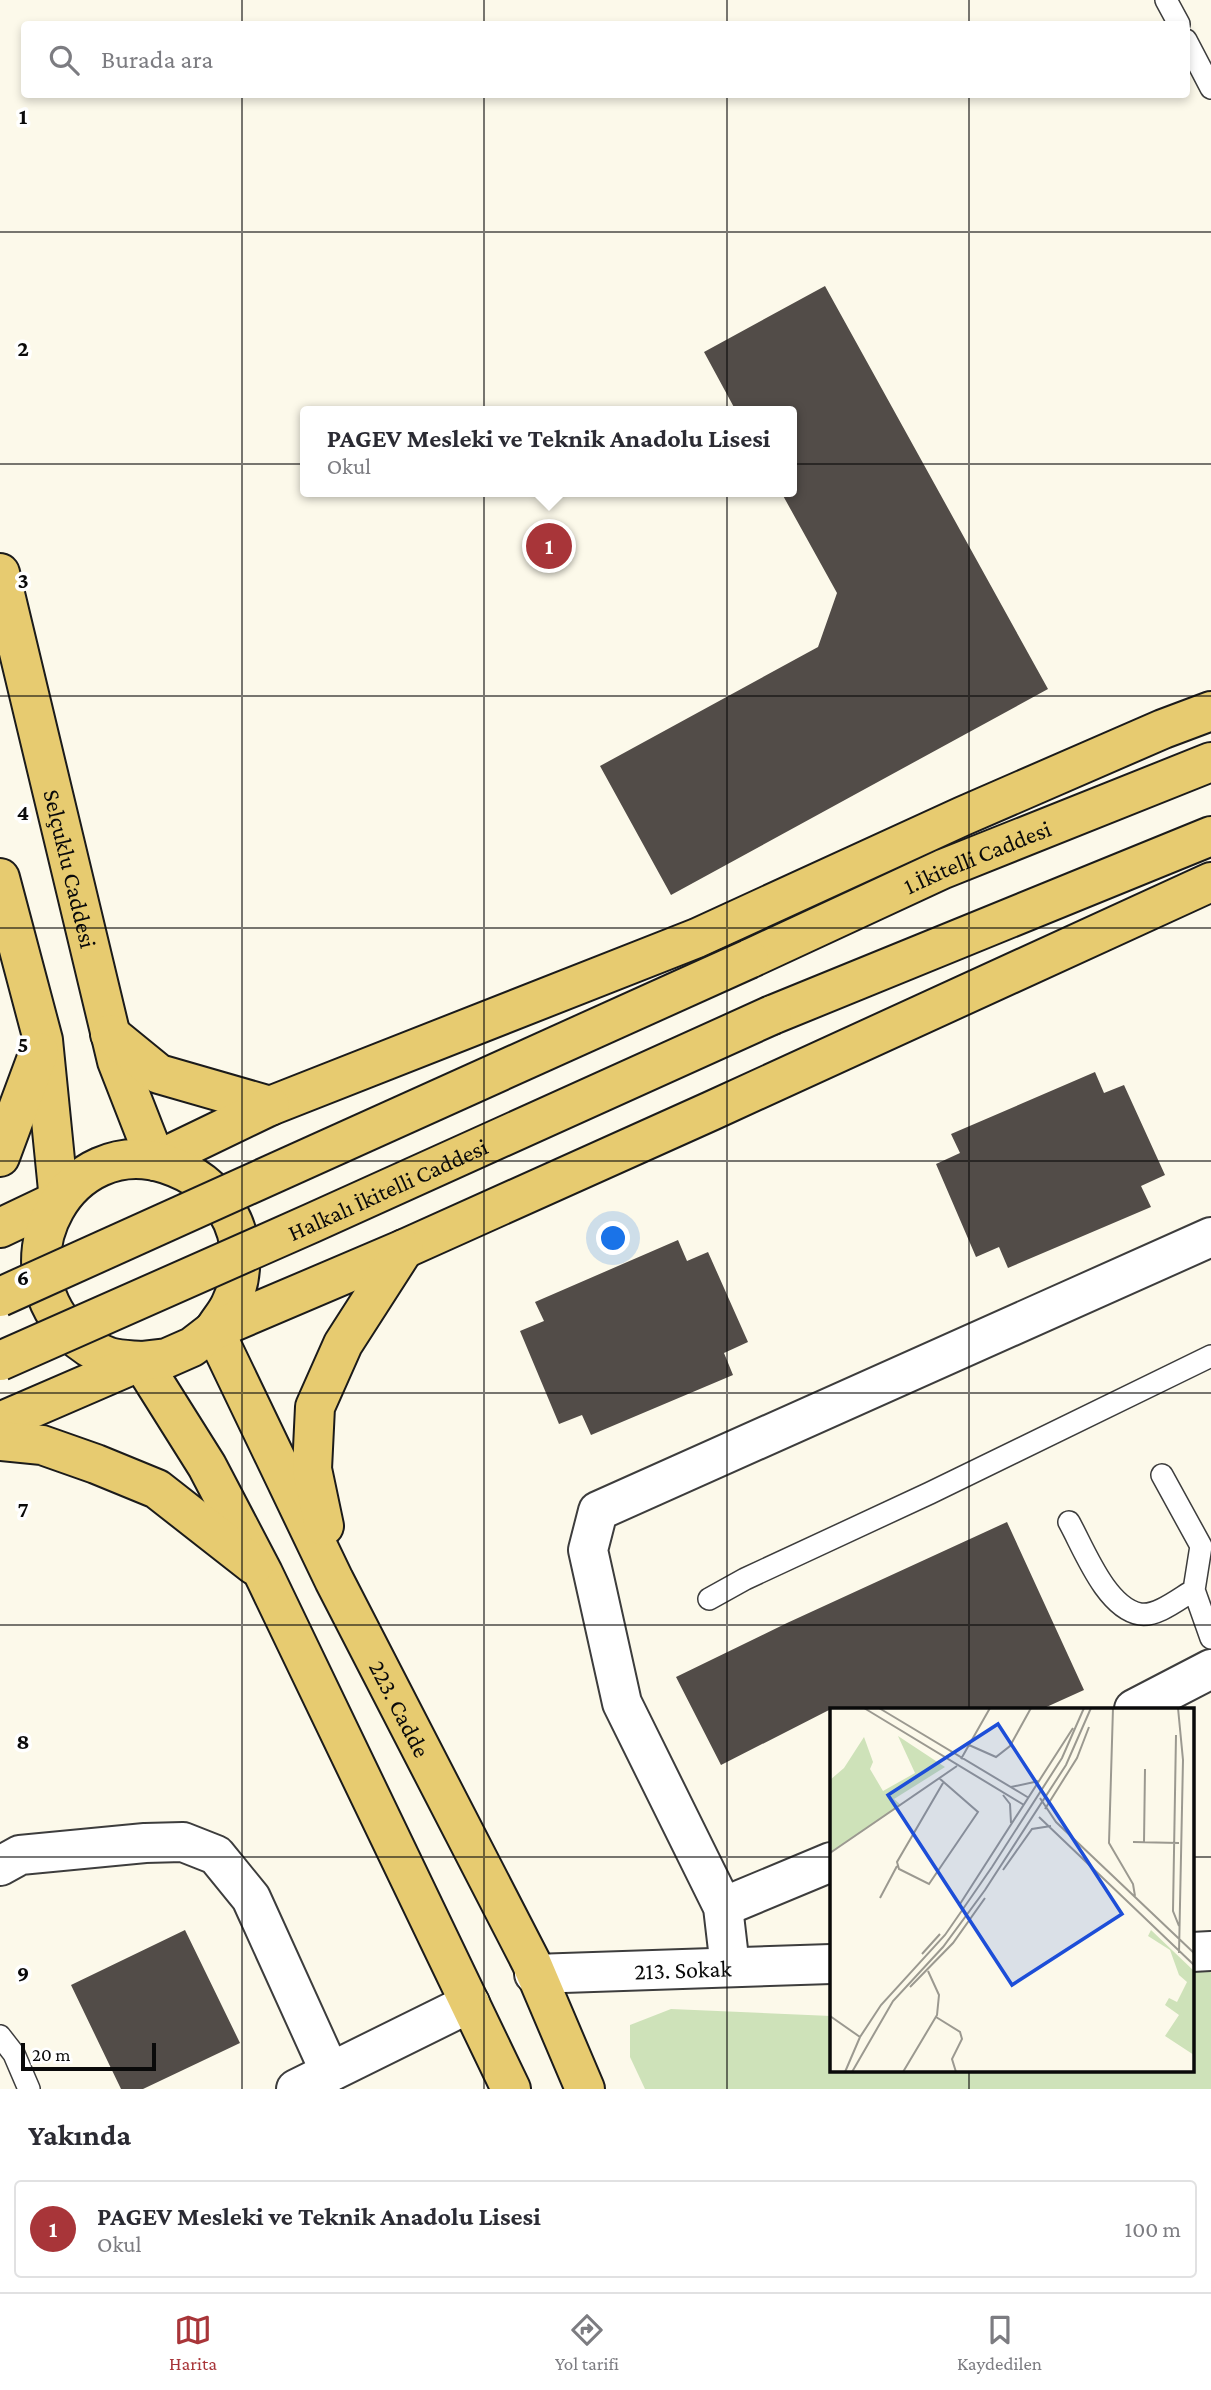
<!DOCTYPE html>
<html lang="tr">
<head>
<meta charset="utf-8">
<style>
	:root { --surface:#fff; --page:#f2f2f3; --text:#2b2b33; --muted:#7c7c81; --line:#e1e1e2; --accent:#a83539 }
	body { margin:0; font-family:"Crimson Pro",serif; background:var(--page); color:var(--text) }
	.scale { position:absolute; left:21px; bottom:18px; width:135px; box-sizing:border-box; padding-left:7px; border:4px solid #0a0a0a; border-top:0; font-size:19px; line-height:24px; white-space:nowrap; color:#0a0a0a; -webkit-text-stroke:5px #fff; paint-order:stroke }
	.you { position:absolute; left:614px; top:1239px; width:24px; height:24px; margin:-18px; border:5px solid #fff; border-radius:50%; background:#1a73e8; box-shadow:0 0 0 10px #1a73e833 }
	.badge { display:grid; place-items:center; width:46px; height:46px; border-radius:50%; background:var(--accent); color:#fff; font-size:23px; font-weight:700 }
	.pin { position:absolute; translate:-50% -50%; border:4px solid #fff; box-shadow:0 2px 7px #0006 }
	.popup { position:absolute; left:300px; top:406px; width:497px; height:91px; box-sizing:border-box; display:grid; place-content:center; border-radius:7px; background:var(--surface); filter:drop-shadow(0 2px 5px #0005); font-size:23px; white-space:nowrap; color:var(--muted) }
	.popup b { font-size:26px; color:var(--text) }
	.popup::after { content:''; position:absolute; left:50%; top:100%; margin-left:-14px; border:14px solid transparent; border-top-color:var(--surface) }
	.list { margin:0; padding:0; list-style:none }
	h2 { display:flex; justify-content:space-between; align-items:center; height:91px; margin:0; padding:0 28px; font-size:30px }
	h2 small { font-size:23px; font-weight:400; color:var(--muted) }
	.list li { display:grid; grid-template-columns:46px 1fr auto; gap:21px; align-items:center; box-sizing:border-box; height:98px; margin:0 14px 14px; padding:0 14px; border:2px solid var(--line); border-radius:7px }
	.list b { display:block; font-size:26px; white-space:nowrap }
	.list p { margin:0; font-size:23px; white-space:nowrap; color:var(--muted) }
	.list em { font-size:23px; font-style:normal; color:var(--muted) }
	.icon { flex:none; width:38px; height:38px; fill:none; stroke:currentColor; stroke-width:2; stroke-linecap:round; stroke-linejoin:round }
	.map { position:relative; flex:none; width:1211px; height:2089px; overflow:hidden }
	.search { position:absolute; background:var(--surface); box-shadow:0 4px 10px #0003; left:21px; right:21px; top:21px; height:77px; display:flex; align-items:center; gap:18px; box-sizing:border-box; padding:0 24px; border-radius:7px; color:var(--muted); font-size:26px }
	.sheet { height:203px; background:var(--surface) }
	nav { display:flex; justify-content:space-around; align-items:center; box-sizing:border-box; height:98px; border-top:2px solid var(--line); background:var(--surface); font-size:19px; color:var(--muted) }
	nav a { display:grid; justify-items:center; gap:4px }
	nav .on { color:var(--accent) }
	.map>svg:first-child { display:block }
	.green { fill:#cee2b9 }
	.building { fill:#524c48 }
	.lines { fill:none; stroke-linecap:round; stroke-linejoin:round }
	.service-casing { stroke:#3d3d3d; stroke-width:24 }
	.minor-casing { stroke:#3d3d3d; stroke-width:42 }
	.primary-casing { stroke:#1b1b1b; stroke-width:42 }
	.service { stroke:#fff; stroke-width:21 }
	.minor { stroke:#fff; stroke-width:38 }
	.primary { stroke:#e7cb70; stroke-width:38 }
	.primary-bridge-casing { stroke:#1b1b1b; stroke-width:42; stroke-linecap:butt }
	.primary-bridge { stroke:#e7cb70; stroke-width:38 }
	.grid { fill:none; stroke:#0a0a0a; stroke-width:2; stroke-opacity:0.55 }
	.labels { text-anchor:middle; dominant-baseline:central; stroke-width:7; stroke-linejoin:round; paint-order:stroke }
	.street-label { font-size:24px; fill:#0a0a0a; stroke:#fff }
	.inset-road { fill:none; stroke:#9b9990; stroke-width:2 }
	.view { fill:#1d4ed8; fill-opacity:0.15; stroke:#1d4ed8; stroke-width:3.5 }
	.inset-edge { fill:none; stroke:#0a0a0a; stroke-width:3.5 }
	.grid-label { font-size:23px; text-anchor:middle; font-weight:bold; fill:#0a0a0a; stroke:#fff; stroke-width:7; stroke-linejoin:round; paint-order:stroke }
</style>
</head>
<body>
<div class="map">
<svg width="1211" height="2089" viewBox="0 0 1211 2089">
	<rect width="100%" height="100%" fill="#fcf9ea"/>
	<!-- green -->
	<path class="green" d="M 1211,1951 L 1211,2089 L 645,2089 L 630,2057 L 630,2025 L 671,2009 L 831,2016 L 831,2070 L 1192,2070 L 1192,2031 L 1195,2031 L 1192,2023 L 1192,1952 Z"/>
	<!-- building -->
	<path class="building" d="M 825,286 L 1048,689 L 671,895 L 600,766 L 818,647 L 837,593 L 781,492 L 792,492 L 792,411 L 736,411 L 704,352 Z
		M 1095,1072 L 1104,1093 L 1124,1085 L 1165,1175 L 1141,1186 L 1151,1207 L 1008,1268 L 999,1247 L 976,1257 L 936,1164 L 960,1153 L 951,1134 Z
		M 678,1240 L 687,1261 L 708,1252 L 748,1342 L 724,1353 L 733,1375 L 591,1435 L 582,1415 L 559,1424 L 520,1331 L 544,1321 L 535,1302 Z
		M 1007,1522 L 1084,1690 L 1042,1709 L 831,1709 L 721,1765 L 676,1677 L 787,1623 Z
		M 185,1930 L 240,2043 L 143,2089 L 121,2089 L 71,1985 Z"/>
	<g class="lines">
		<!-- service casing -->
		<g class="service-casing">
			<path id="service" d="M 1166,0 L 1179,24
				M 1186,40 L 1211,88
				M 1162,1475 L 1201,1546 L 1194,1590 L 1211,1638
				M 1069,1522 C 1084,1549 1106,1608 1140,1614 C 1157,1617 1180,1598 1194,1590
				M 709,1599 L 745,1579 L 930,1493 L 1211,1356
				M 0,2036 L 14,2054 L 29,2089"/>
		</g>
		<!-- minor casing -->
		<g class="minor-casing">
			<g id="minor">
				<path d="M 1134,1709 L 1211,1669"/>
				<path d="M 0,1866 L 20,1855 L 145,1843 L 183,1842 L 216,1855 L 251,1898 L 330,2072"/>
				<path d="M 723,1907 L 831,1862"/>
				<path d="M 1192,1952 L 1211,1951"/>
				<path d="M 730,1967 L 723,1907 L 622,1703 L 588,1550 L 598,1511 L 1211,1237"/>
				<path id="s1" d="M 534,1974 L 831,1964"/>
				<path d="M 296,2089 L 470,2003"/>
			</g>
		</g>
		<!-- primary casing -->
		<g class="primary-casing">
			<g id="primary">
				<path id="s2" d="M 0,573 L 117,1061 L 156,1161"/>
				<path d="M 0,878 L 43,1040 L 59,1200"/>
				<path id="s3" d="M 749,959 L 943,869 L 1211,762"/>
				<path d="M 772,1015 L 1211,836"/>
				<path d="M 110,1034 L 159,1074 L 270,1106 L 697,938 L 963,816 L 1163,729 L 1211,711"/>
				<path d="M 0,1157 L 39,1052"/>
				<path d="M 156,1161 L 270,1106"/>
				<path d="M 0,1228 L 59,1200"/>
				<path id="s4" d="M 214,1330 L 334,1580 L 531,1962 L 585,2089"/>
				<path d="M 141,1361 L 207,1466 L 263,1573 L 511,2089"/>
				<path d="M 141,1361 C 130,1360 119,1360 109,1357 C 94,1352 80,1342 69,1331 C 0,1258 69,1133 166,1164 C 193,1173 213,1187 227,1211 C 244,1238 244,1276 231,1303 C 227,1313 219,1321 214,1330"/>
				<path d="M 0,1422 L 141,1361 L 167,1358 L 192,1347 L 214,1330 L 404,1249 L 711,1111 L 1211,882"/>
				<path d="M 0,1441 L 42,1445 L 96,1464 L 157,1489 L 254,1565"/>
				<path d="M 324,1526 L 312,1469 L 315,1407 L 343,1344 L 404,1249"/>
			</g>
		</g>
		<!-- service -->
		<use href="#service" class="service"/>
		<!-- minor -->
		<use href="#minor" class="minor"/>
		<!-- primary -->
		<use href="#primary" class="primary"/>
		<!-- primary-bridge casing -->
		<g class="primary-bridge-casing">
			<g id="primary-bridge">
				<path d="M 0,1297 L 749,959"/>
				<path id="s5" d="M 0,1361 L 312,1223 L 772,1015"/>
			</g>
		</g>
		<!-- primary-bridge -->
		<use href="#primary-bridge" class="primary-bridge"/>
	</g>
	<!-- grid -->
	<path class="grid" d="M 242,0 L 242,24M 484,0 L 484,24M 727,0 L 727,24M 969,0 L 969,24M 242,94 L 242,2089M 484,94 L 484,2089M 727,94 L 727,2089M 969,94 L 969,1709M 0,232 L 1211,232M 0,464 L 1211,464M 0,696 L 1211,696M 0,928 L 1211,928M 0,1161 L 1211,1161M 0,1393 L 1211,1393M 0,1625 L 1211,1625M 0,1857 L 831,1857M 1192,1857 L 1211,1857M 969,2070 L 969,2089"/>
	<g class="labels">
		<!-- street labels -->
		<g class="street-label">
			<text stroke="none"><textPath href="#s3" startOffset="250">1.İkitelli Caddesi</textPath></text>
			<text stroke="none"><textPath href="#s2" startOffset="304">Selçuklu Caddesi</textPath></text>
			<text stroke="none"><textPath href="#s5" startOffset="424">Halkalı İkitelli Caddesi</textPath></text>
			<text stroke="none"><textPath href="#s4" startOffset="422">223. Cadde</textPath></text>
			<text stroke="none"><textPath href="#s1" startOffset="149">213. Sokak</textPath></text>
		</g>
	</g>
	<!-- overview -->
	<g transform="translate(830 1708)">
		<rect width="364" height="364" fill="#fcf9ea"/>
		<path d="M 68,28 L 115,59 L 64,91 L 71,97 L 0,145 L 0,72 L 14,60 L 34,29 L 43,54 L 40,61 L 53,83 L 85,65 ZM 321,222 L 364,263 L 364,347 L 335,328 L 349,307 L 335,297 L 339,290 L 347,294 L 357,274 L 349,267 L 340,242 L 318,228 Z" fill="#cee2b9"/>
		<path class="inset-road" d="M 34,0 L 194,97M 49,0 L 199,90M 283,0 L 279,135 L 303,176 L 305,188M 348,0 L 353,52 L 349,245M 346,27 L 343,203 L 349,218M 139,37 L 166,49 L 180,38 L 201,0M 131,51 L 160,0M 109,70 L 148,104 L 99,176 L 69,161 L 67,154 L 113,75M 181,79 L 209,73M 173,87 L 180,96 L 181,115M 210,90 L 226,114 L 364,245M 215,101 L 247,50 L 259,19M 209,109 L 364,257M 303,134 L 349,135M 314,135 L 315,61M 0,145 L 127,58M 173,162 L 202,121 L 221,118M 50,190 L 67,158M 130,196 L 243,20M 92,246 L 110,226M 80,279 L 123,235 L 155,190M 0,308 L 30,329M 106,309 L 130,324 L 132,331 L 122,351 L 126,364M 15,364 L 30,329 L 51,297 L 115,227 L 162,159 L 232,50 L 254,0M 22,364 L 63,293 L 113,239 L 155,182 L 236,57 L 261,0M 73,364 L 107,307 L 109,287 L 98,263"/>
		<path class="view" d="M 168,16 L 292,206 L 182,277 L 58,87 Z"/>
		<rect width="364" height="364" class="inset-edge"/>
	</g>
	<g class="grid-label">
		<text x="23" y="124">1</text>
		<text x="23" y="356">2</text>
		<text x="23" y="588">3</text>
		<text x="23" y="820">4</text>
		<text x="23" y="1052">5</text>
		<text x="23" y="1285">6</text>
		<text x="23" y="1517">7</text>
		<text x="23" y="1749">8</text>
		<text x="23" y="1981">9</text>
	</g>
</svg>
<div class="scale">20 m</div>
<div class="you"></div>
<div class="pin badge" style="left:549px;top:546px">1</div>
<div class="popup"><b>PAGEV Mesleki ve Teknik Anadolu Lisesi</b>Okul</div>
<div class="search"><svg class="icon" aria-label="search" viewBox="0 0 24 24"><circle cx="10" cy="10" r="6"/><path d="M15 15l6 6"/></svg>Burada ara</div>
</div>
<section class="sheet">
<h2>Yakında<small></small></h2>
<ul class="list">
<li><span class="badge">1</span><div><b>PAGEV Mesleki ve Teknik Anadolu Lisesi</b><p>Okul</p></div><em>100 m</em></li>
</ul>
</section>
<nav>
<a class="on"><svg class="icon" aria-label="map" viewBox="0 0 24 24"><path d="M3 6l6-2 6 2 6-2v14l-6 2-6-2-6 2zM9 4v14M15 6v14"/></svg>Harita</a>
<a><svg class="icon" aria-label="directions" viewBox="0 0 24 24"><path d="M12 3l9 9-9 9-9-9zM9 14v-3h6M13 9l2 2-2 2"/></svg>Yol tarifi</a>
<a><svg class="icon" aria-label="saved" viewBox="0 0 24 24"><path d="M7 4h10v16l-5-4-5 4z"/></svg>Kaydedilen</a>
</nav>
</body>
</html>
